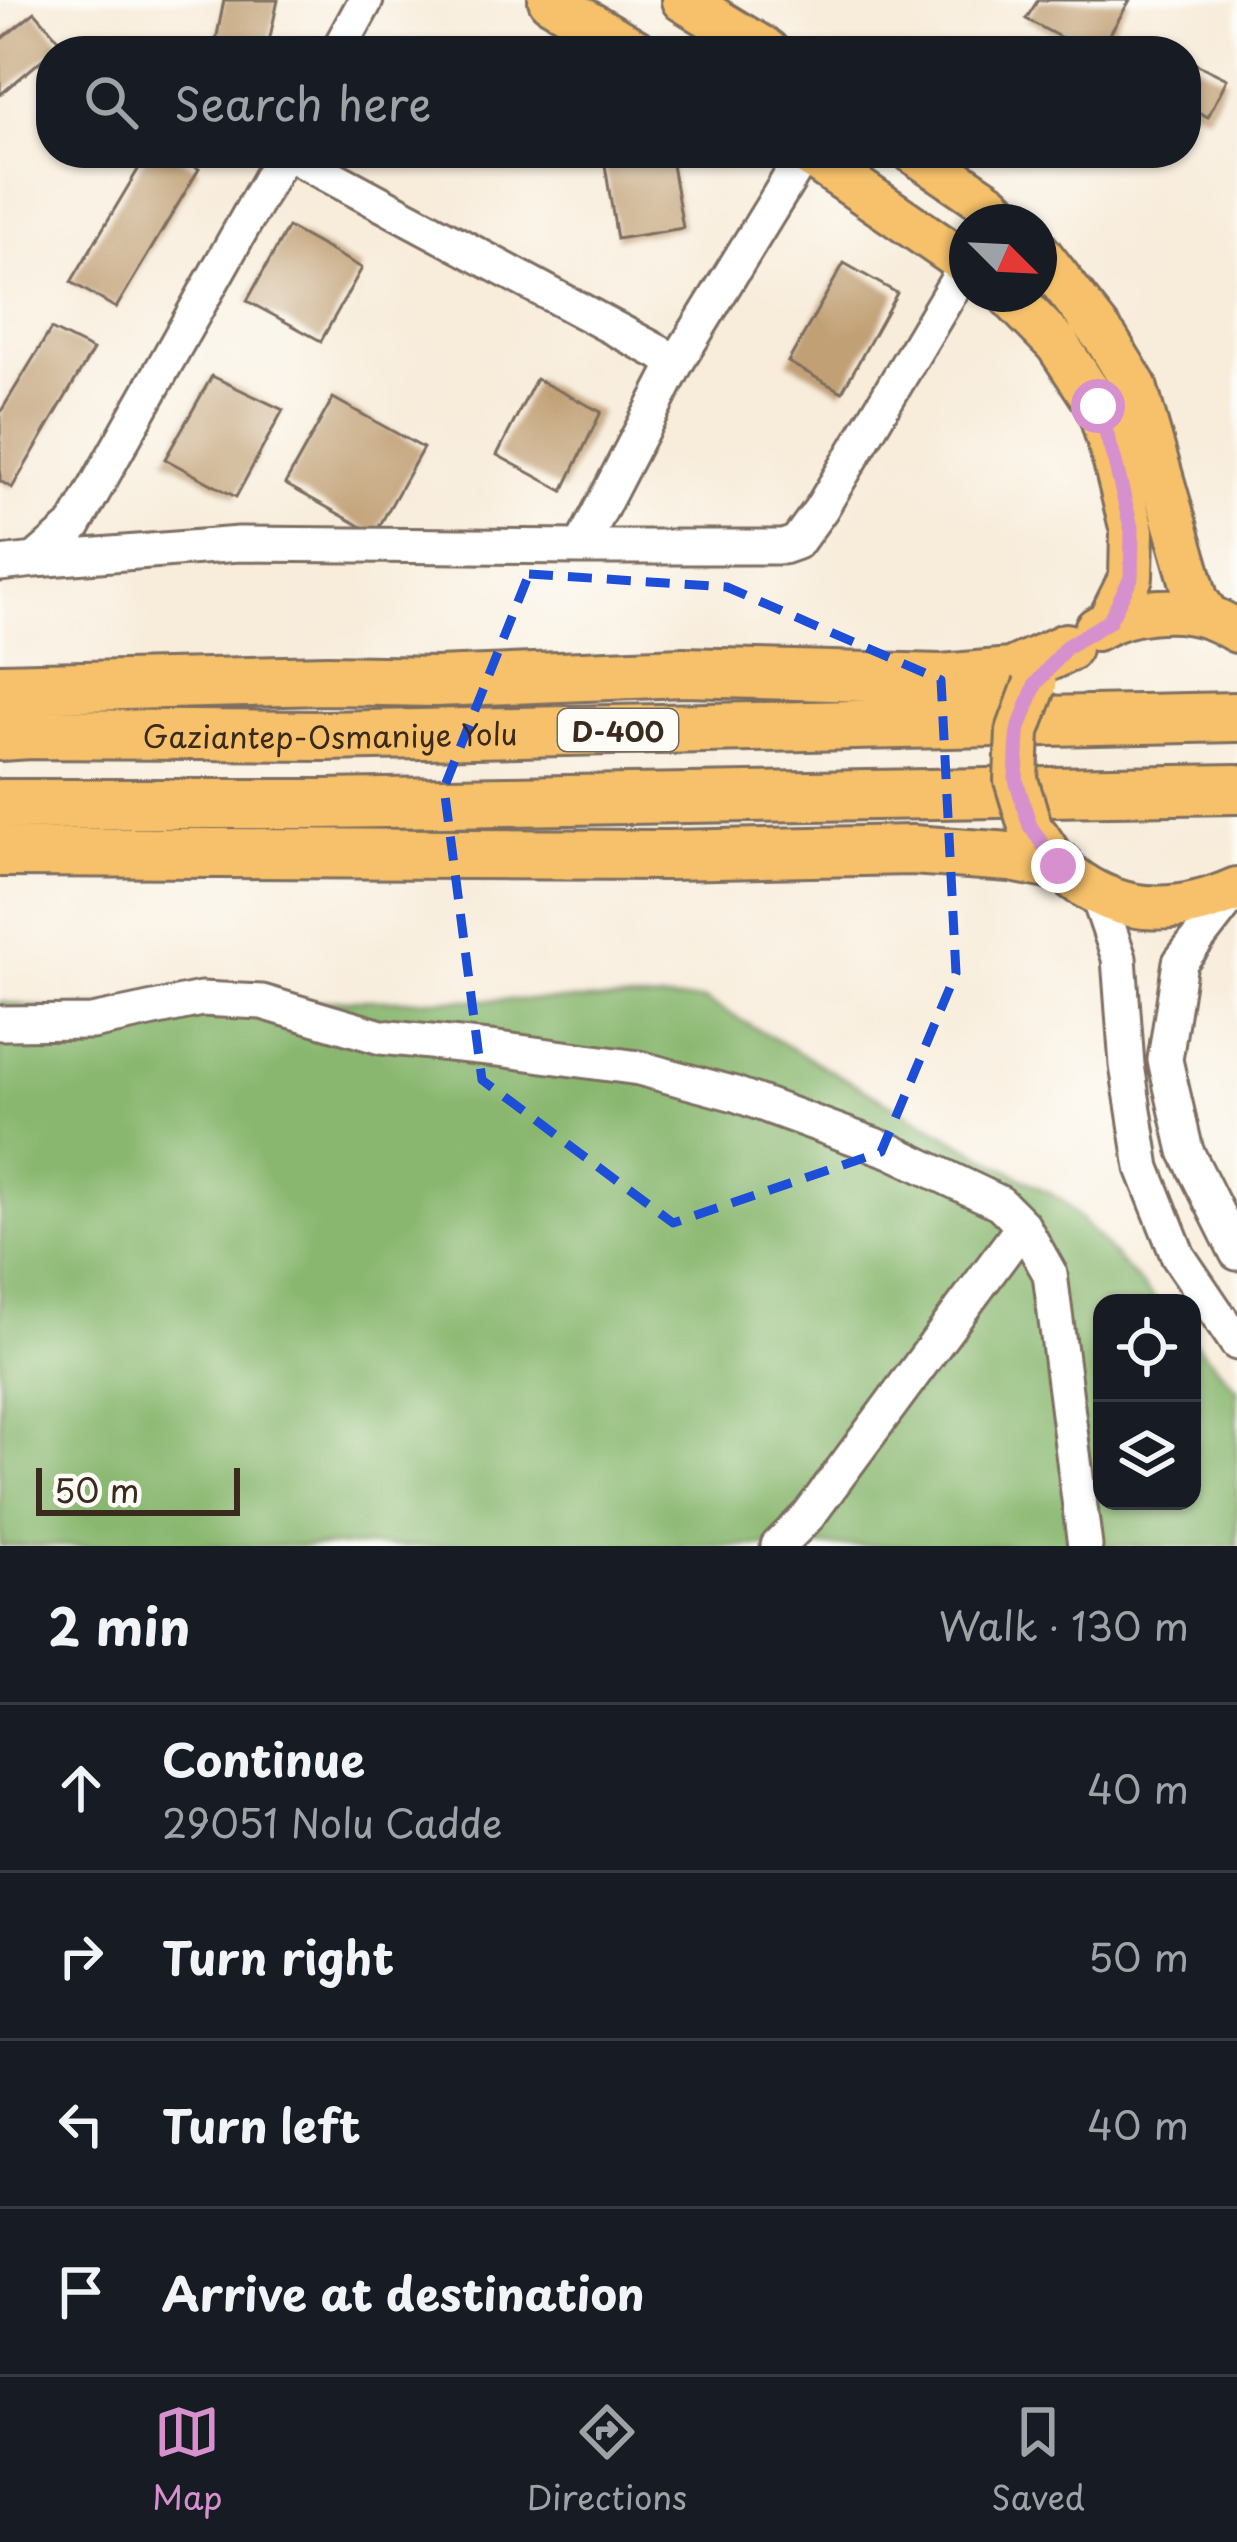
<!DOCTYPE html>
<html lang="en">
<head>
<meta charset="utf-8">
<style>
	:root { --surface:#171b24; --page:#20242c; --text:#f1f3f6; --muted:#9ea1a6; --line:#363941; --accent:#d690ce }
	body { margin:0; font-family:"Playpen Sans",sans-serif; background:var(--page); color:var(--text) }
	.controls { position:absolute; right:36px; bottom:36px; display:grid; overflow:hidden; border-radius:24px; box-shadow:0 3px 9px #0004 }
	.controls button { width:108px; height:108px; display:grid; place-items:center; padding:0; border:0; border-bottom:3px solid var(--line); background:var(--surface); color:var(--text); font:60px sans-serif }
	.compass { position:absolute; left:949px; top:204px; width:108px; height:108px; border-radius:50%; background:var(--surface); box-shadow:0 3px 9px #0004; rotate:114deg }
	.scale { position:absolute; left:36px; bottom:30px; width:204px; box-sizing:border-box; padding-left:12px; border:6px solid #3b2a1e; border-top:0; font-size:33px; line-height:42px; white-space:nowrap; color:#3b2a1e; -webkit-text-stroke:9px #fdfcf7; paint-order:stroke }
	.stop { position:absolute; width:36px; height:36px; margin:-27px; border:9px solid #d690ce; border-radius:50%; background:#fff }
	.stop.end { background:#d690ce; border-color:#fff; box-shadow:0 3px 12px #0008 }
	.list { margin:0; padding:0; list-style:none }
	h2 { display:flex; justify-content:space-between; align-items:center; height:156px; margin:0; padding:0 48px; font-size:51px }
	h2 small { font-size:39px; font-weight:400; color:var(--muted) }
	.list li { display:grid; grid-template-columns:78px 1fr auto; gap:36px; align-items:center; box-sizing:border-box; height:168px; padding:0 48px; border-top:3px solid var(--line) }
	.list b { display:block; font-size:45px; white-space:nowrap }
	.list p { margin:0; font-size:39px; white-space:nowrap; color:var(--muted) }
	.list em { font-size:39px; font-style:normal; color:var(--muted) }
	.icon { flex:none; width:66px; height:66px; fill:none; stroke:currentColor; stroke-width:2; stroke-linecap:round; stroke-linejoin:round }
	.map { position:relative; flex:none; width:1237px; height:1546px; overflow:hidden }
	.search { position:absolute; background:var(--surface); box-shadow:0 3px 9px #0004; left:36px; right:36px; top:36px; height:132px; display:flex; align-items:center; gap:30px; box-sizing:border-box; padding:0 42px; border-radius:48px; color:var(--muted); font-size:45px }
	.sheet { height:828px; background:var(--surface) }
	nav { display:flex; justify-content:space-around; align-items:center; box-sizing:border-box; height:168px; border-top:3px solid var(--line); background:var(--surface); font-size:33px; color:var(--muted) }
	nav a { display:grid; justify-items:center; gap:6px }
	nav .on { color:var(--accent) }
	.map>svg:first-child { display:block }
	.forest { fill:#89b770; stroke:#627047; stroke-width:3 }
	.building { fill:#c1a076 }
	.lines { fill:none; stroke-linecap:round; stroke-linejoin:round }
	.minor-casing { stroke:#7d6e60; stroke-width:39 }
	.major-casing { stroke:#7d6e60; stroke-width:48 }
	.highway-casing { stroke:#7d6e60; stroke-width:54 }
	.minor { stroke:#fff; stroke-width:33 }
	.major { stroke:#f6c16b; stroke-width:42 }
	.highway { stroke:#f6c16b; stroke-width:48 }
	.major-bridge-casing { stroke:#7d6e60; stroke-width:48; stroke-linecap:butt }
	.major-bridge { stroke:#f6c16b; stroke-width:42 }
	.route { stroke:#d690ce; stroke-width:15 }
	.marked { fill:none; stroke:#1d4ed8; stroke-width:9; stroke-dasharray:24 15; stroke-linejoin:round }
	.labels { text-anchor:middle; dominant-baseline:central; stroke-width:9; stroke-linejoin:round; paint-order:stroke }
	.shield { fill:#fdfcf7; stroke:#75695f; stroke-width:3 }
	.shield-label { font-size:27px; font-weight:bold; fill:#3b2a1e }
	.street-label { font-size:30px; fill:#3b2a1e; stroke:#fdfcf7 }
</style>
</head>
<body>
<div class="map">
<svg width="1237" height="1546" viewBox="0 0 1237 1546">
	<rect width="100%" height="100%" fill="#fdfcf7"/>
	<filter id="ink" filterUnits="userSpaceOnUse"><feTurbulence type="fractalNoise" baseFrequency=".00833" numOctaves="2"/><feDisplacementMap in="SourceGraphic" scale="24" xChannelSelector="R" yChannelSelector="G"/><feConvolveMatrix kernelMatrix="1 2 1 2 8 2 1 2 1" color-interpolation-filters="sRGB"/></filter>
	<filter id="wash" filterUnits="userSpaceOnUse"><feTurbulence type="fractalNoise" baseFrequency=".004" numOctaves="4" result="noise"/><feDisplacementMap in="SourceGraphic" scale="48" xChannelSelector="R" yChannelSelector="G"/><feGaussianBlur stdDeviation="2.7" result="paint"/><feColorMatrix in="noise" values="0 0 0 0 0 0 0 0 0 0 0 0 0 0 0 0 0 1.4 0 .05"/><feComposite in="paint" operator="in"/></filter>
	<g filter="url(#wash)">
		<rect width="100%" height="100%" fill="#f8ecda"/>
		<!-- forest -->
		<path class="forest" d="M 340,1000 L 705,1000 L 1063,1201 L 1158,1303 L 1102,1303 L 1102,1501 L 1192,1501 L 1192,1339 L 1237,1388 L 1237,1546 L 0,1546 L 0,1002 L 53,1009 Z"/>
		<g id="blocks">
			<!-- building -->
			<path class="building" d="M 224,0 L 278,0 L 267,51 L 214,51 Z
				M 1038,0 L 1130,0 L 1100,51 L 1086,51 L 1026,19 Z
				M 35,12 L 62,43 L 0,95 L 0,40 Z
				M 1186,59 L 1227,79 L 1208,117 L 1186,106 Z
				M 148,153 L 169,153 L 199,169 L 116,308 L 71,282 Z
				M 603,153 L 670,153 L 683,228 L 617,239 Z
				M 288,227 L 362,268 L 321,341 L 247,301 Z
				M 844,263 L 897,293 L 842,392 L 788,362 Z
				M 51,329 L 93,350 L 12,488 L 0,481 L 0,413 Z
				M 212,376 L 283,410 L 236,497 L 165,459 Z
				M 536,379 L 601,412 L 563,491 L 497,455 Z
				M 333,398 L 423,448 L 375,534 L 285,484 Z"/>
		</g>
	</g>
	<g filter="url(#ink)">
		<use href="#blocks" fill-opacity="0" stroke="#7d6e60" stroke-width="3"/>
		<g class="lines">
			<!-- minor casing -->
			<g class="minor-casing">
				<path id="minor" d="M 338,51 L 366,0
					M 287,153 L 677,362
					M 581,547 L 783,547 L 797,542 L 821,509 L 967,264
					M 35,560 L 239,544 L 581,547 L 677,362 L 805,153
					M 0,564 L 35,560 L 74,526 L 284,153
					M 1235,891 L 1180,962 L 1165,1060 L 1186,1151 L 1237,1253
					M 1097,894 L 1119,958 L 1127,1065 L 1143,1168 L 1178,1256 L 1237,1343
					M 0,1023 L 92,1022 L 201,999 L 262,1002 L 381,1037 L 498,1049 L 639,1068 L 735,1094 L 891,1151 L 1000,1203 L 1023,1226 L 1050,1274 L 1085,1546
					M 778,1546 L 809,1515 L 1023,1226"/>
			</g>
			<!-- major casing -->
			<g class="major-casing">
				<path id="major" d="M 550,0 L 636,51
					M 683,0 L 767,51
					M 806,153 L 967,264
					M 915,153 L 990,204 L 1008,222
					M 1039,253 L 1107,340 L 1135,386 L 1197,601 L 1209,617
					M 1008,294 L 1057,344 L 1098,406 L 1115,462 L 1132,531 L 1131,577 L 1109,621
					M 1096,629 C 1127,610 1176,605 1211,618 C 1220,621 1229,627 1237,631
					M 1038,837 C 1045,847 1052,860 1061,868 C 1114,916 1174,917 1237,889"/>
			</g>
			<!-- highway casing -->
			<g class="highway-casing">
				<g id="highway">
					<path d="M 0,688 L 327,680 L 436,682 L 683,672 L 942,679 L 1011,673 L 1066,648"/>
					<path id="s1" d="M 0,736 L 31,734 L 325,736 L 1237,717"/>
					<path d="M 0,804 L 322,804 L 1237,789"/>
					<path d="M 0,852 L 668,855 L 912,850 L 1011,857 L 1058,866"/>
				</g>
			</g>
			<!-- minor -->
			<use href="#minor" class="minor"/>
			<!-- major -->
			<use href="#major" class="major"/>
			<!-- highway -->
			<use href="#highway" class="highway"/>
			<!-- major-bridge casing -->
			<g class="major-bridge-casing">
				<path id="major-bridge" d="M 1030,826 L 1016,780 L 1018,731 L 1035,685"/>
			</g>
			<!-- major-bridge -->
			<use href="#major-bridge" class="major-bridge"/>
		</g>
	</g>
	<g class="lines" filter="url(#ink)">
		<!-- route -->
		<path class="route" d="M 1058,866 L 1030,826 L 1016,780 L 1018,731 L 1035,685 L 1066,647 L 1109,621 L 1131,578 L 1132,531 L 1115,462 L 1098,406"/>
	</g>
	<!-- marked area -->
	<path class="marked" d="M 529,574 L 727,587 L 941,680 L 956,973 L 881,1152 L 673,1223 L 482,1080 L 444,788 Z"/>
	<g class="labels">
		<!-- shield labels -->
		<rect class="shield" x="558" y="709" width="120" height="42" rx="9"/>
		<g class="shield-label">
			<text x="618" y="730">D-400</text>
		</g>
		<!-- street labels -->
		<g class="street-label">
			<text stroke="none"><textPath href="#s1" startOffset="330">Gaziantep-Osmaniye Yolu</textPath></text>
		</g>
	</g>
</svg>
<div class="controls">
<button><svg class="icon" aria-label="locate" viewBox="0 0 24 24"><circle cx="12" cy="12" r="6"/><path d="M12 2v4M12 18v4M2 12h4M18 12h4"/></svg></button>
<button><svg class="icon" aria-label="layers" viewBox="0 0 24 24"><path d="M12 4l9 5-9 5-9-5zM3 14l9 5 9-5"/></svg></button>
</div>
<svg class="compass" viewBox="-18 -18 36 36"><path d="M0-13l5 13h-10z" fill="#e53935"/><path d="M0 13l5-13h-10z" fill="#9ea1a6"/></svg>
<div class="scale">50 m</div>
<div class="stop" style="left:1098px;top:406px"></div>
<div class="stop end" style="left:1058px;top:866px"></div>
<div class="search"><svg class="icon" aria-label="search" viewBox="0 0 24 24"><circle cx="10" cy="10" r="6"/><path d="M15 15l6 6"/></svg>Search here</div>
</div>
<section class="sheet">
<h2>2 min<small>Walk · 130 m</small></h2>
<ul class="list">
<li><svg class="icon" aria-label="ahead" viewBox="0 0 24 24"><path d="M12 20V5M6 11l6-6 6 6"/></svg><div><b>Continue</b><p>29051 Nolu Cadde</p></div><em>40 m</em></li>
<li><svg class="icon" aria-label="right" viewBox="0 0 24 24"><path d="M7 20v-9h11M14 6l5 5-5 5"/></svg><div><b>Turn right</b></div><em>50 m</em></li>
<li><svg class="icon" aria-label="left" viewBox="0 0 24 24"><path d="M17 20v-9H6M10 6l-5 5 5 5"/></svg><div><b>Turn left</b></div><em>40 m</em></li>
<li><svg class="icon" aria-label="arrive" viewBox="0 0 24 24"><path d="M6 21V4h12l-3 4 3 4H6"/></svg><div><b>Arrive at destination</b></div></li>
</ul>
</section>
<nav>
<a class="on"><svg class="icon" aria-label="map" viewBox="0 0 24 24"><path d="M3 6l6-2 6 2 6-2v14l-6 2-6-2-6 2zM9 4v14M15 6v14"/></svg>Map</a>
<a><svg class="icon" aria-label="directions" viewBox="0 0 24 24"><path d="M12 3l9 9-9 9-9-9zM9 14v-3h6M13 9l2 2-2 2"/></svg>Directions</a>
<a><svg class="icon" aria-label="saved" viewBox="0 0 24 24"><path d="M7 4h10v16l-5-4-5 4z"/></svg>Saved</a>
</nav>
</body>
</html>
